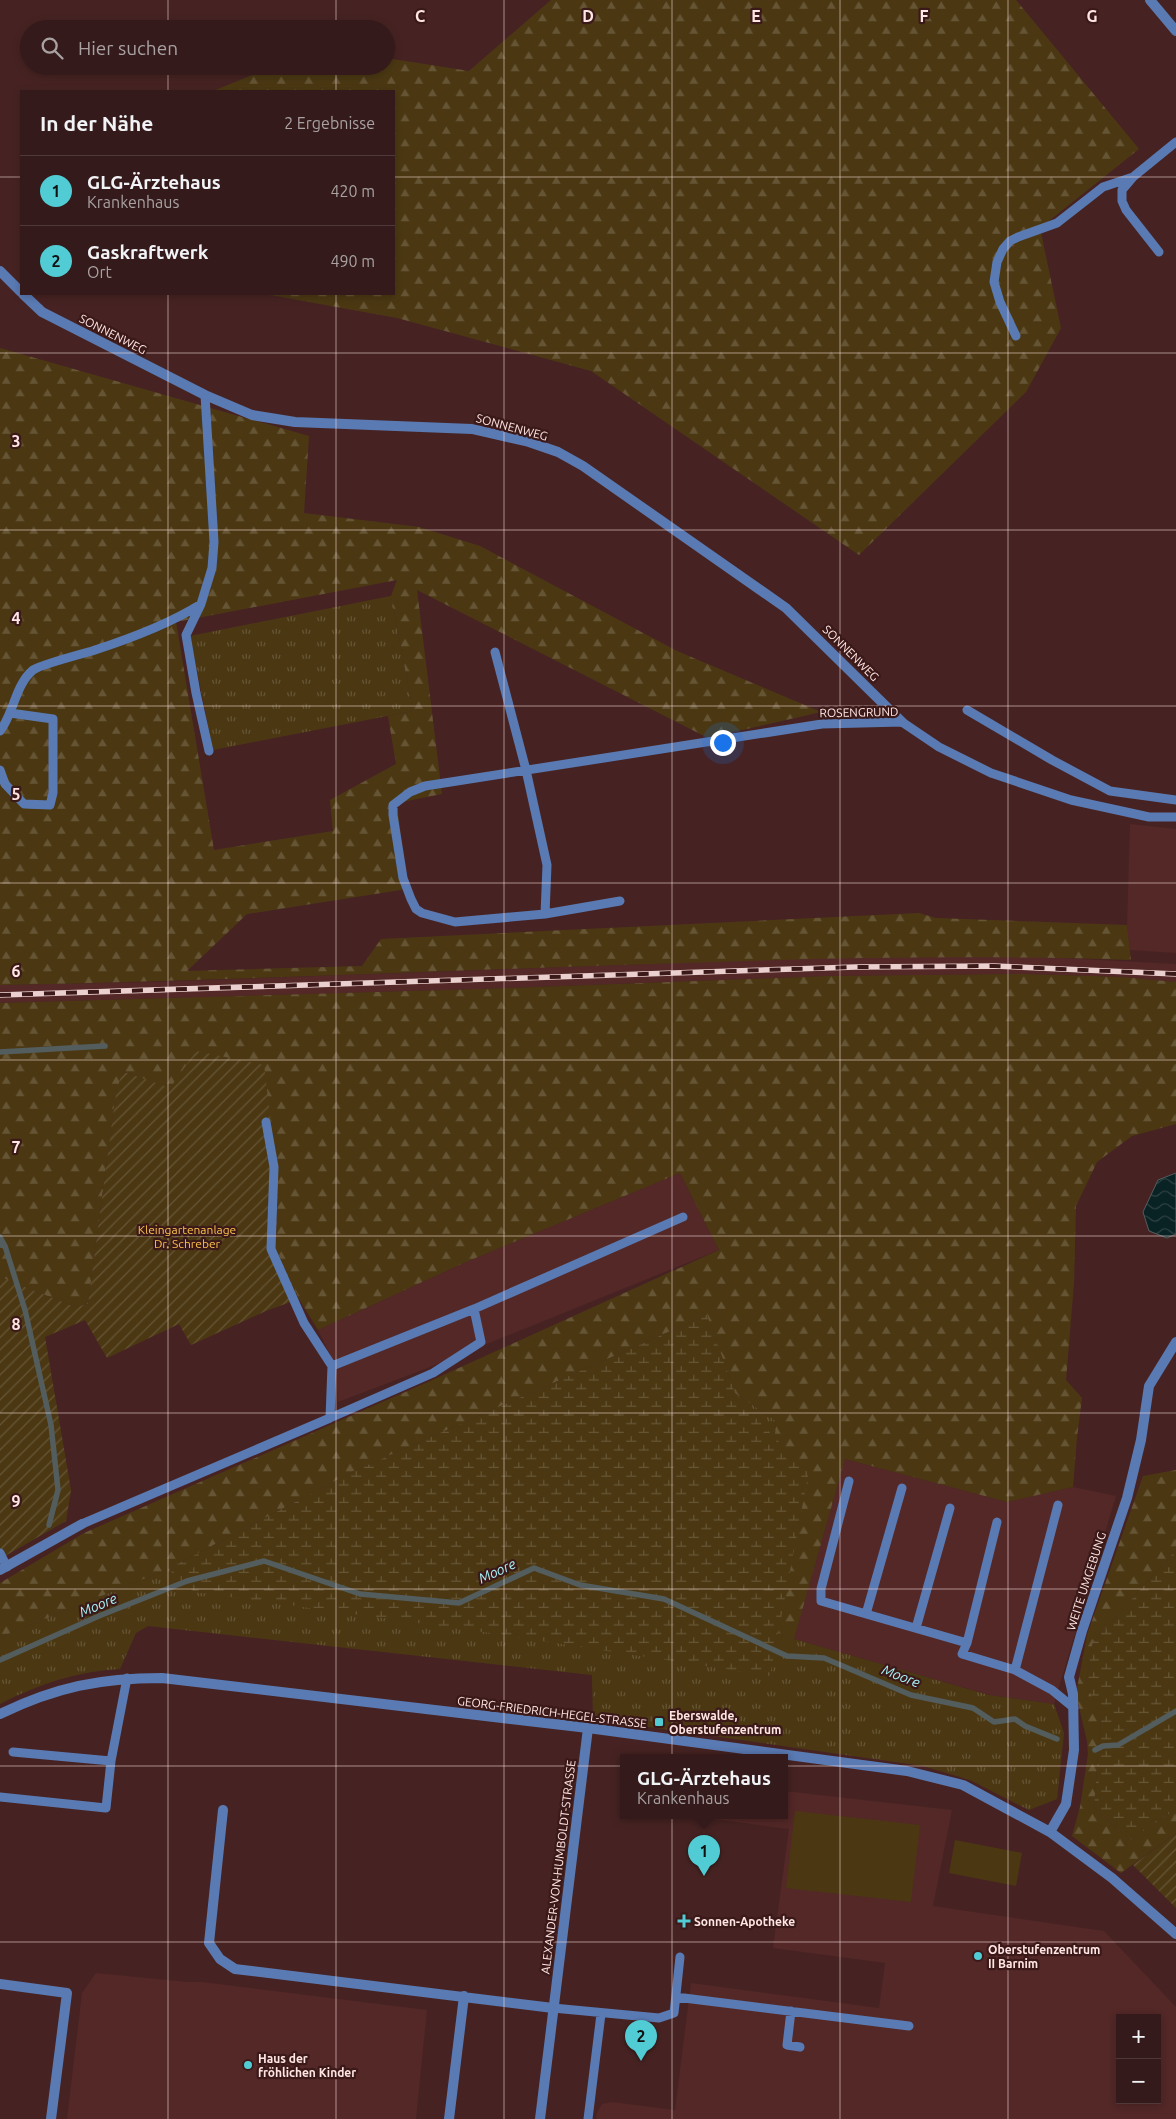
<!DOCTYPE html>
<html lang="de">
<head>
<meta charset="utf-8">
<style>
	:root { --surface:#341a1a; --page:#3c2323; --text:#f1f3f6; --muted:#a9a1a2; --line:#4e3839; --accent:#51ccd4 }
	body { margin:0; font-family:Ubuntu,sans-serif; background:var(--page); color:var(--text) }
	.controls { position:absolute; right:15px; bottom:15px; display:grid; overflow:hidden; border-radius:0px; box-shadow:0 2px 8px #0003 }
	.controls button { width:45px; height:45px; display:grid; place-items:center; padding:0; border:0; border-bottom:1px solid var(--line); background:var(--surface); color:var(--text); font:25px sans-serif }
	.you { position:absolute; left:722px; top:742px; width:18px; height:18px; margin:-12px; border:4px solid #fff; border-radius:50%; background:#1a73e8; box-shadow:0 0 0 8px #1a73e833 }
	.badge { display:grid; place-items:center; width:32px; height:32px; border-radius:50%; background:var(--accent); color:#111; font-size:16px; font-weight:700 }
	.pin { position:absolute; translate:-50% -41px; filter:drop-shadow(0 1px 2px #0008) }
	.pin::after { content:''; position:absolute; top:26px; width:18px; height:15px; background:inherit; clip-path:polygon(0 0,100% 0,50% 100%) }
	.popup { position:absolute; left:620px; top:1754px; width:168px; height:65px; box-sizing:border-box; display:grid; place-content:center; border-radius:0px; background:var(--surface); filter:drop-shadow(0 1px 4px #0005); font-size:16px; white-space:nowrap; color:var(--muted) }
	.popup b { font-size:19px; color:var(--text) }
	.popup::after { content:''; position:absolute; left:50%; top:100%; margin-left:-10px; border:10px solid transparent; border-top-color:var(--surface) }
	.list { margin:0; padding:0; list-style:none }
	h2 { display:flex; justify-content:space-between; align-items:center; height:65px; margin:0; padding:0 20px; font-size:21px }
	h2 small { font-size:16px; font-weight:400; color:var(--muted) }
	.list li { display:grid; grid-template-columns:32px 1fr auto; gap:15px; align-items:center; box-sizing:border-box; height:70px; padding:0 20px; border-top:1px solid var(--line) }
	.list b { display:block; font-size:19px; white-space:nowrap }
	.list p { margin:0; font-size:16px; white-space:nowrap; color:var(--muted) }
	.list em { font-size:16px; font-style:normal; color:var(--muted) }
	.icon { flex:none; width:28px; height:28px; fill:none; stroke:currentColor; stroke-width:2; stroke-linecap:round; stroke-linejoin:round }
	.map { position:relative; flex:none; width:1176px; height:2119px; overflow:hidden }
	.search { position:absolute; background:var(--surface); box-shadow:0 2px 8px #0003; left:20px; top:20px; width:375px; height:55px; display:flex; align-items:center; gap:12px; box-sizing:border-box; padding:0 18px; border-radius:28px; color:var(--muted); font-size:19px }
	.panel { position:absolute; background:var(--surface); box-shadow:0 2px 8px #0003; left:20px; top:90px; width:375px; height:205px; border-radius:0px }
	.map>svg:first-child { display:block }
	.built { fill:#532827; fill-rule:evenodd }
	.grass { fill:url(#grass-tufts) }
	.forest { fill:url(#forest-firs); fill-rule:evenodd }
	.wetland { fill:url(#wetland-marsh) }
	.garden { fill:url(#garden-furrows) }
	.pitch { fill:#4b3813 }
	.water { fill:url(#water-waves); stroke:#535d5e }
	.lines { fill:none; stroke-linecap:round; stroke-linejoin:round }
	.stream { stroke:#535d5e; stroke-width:5.5 }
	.service { stroke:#5a7ab3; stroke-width:9 }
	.minor { stroke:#5a7ab3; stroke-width:10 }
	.rail-casing { stroke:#ead0ce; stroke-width:5.5 }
	.rail { stroke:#3b1919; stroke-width:4; stroke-dasharray:11; stroke-linecap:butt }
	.grid { fill:none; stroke:#ffe6e4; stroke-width:1; stroke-opacity:0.55 }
	.poi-dot { fill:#51ccd4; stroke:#3b1919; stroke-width:2 }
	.labels { text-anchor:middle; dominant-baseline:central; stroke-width:4.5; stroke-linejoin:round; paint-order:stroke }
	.street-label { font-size:12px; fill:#ffe6e4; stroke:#3b1919 }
	.park-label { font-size:12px; fill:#fcc24b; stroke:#3b1919 }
	.poi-label { font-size:12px; font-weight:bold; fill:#ffe6e4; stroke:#3b1919; text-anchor:start }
	.water-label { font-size:14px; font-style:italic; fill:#a9f3f8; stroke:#3b1919 }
	.grid-label { font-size:16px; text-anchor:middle; font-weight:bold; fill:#ffe6e4; stroke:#3b1919; stroke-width:4.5; stroke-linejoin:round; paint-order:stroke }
</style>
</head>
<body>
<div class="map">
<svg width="1176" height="2119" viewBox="0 0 1176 2119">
	<defs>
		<pattern id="grass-tufts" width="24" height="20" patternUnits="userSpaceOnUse" patternTransform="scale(1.25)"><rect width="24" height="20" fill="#4b3813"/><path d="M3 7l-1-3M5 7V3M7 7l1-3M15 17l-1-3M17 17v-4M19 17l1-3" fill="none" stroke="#665535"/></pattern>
		<pattern id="forest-firs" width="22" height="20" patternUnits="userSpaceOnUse" patternTransform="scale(1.25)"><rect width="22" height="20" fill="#4b3813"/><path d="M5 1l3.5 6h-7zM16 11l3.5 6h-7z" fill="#665535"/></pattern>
		<pattern id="wetland-marsh" width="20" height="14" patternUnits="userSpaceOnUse" patternTransform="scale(1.25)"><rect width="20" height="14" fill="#4b3813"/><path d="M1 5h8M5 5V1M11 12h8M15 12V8" fill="none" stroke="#665535"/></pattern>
		<pattern id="garden-furrows" width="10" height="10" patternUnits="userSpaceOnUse" patternTransform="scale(1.25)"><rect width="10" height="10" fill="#4b3813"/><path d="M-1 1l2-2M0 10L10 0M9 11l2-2" fill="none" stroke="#665535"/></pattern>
		<pattern id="water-waves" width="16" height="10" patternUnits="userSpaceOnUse" patternTransform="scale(1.25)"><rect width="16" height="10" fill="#092224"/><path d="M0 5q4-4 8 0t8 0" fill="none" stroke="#2e4244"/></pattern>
	</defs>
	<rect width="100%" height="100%" fill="#462322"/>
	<!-- built -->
	<path class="built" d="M 1130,824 L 1176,829 L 1176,953 L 1130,950 L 1127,925 Z
		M 1025,956 L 1176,964 L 1176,982 L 1123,977 L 1024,974 L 829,976 L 481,989 L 0,1003 L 0,985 L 152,982 L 842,957 Z
		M 680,1173 L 719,1250 L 425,1369 L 338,1402 L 335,1365 L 318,1330 L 466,1262 Z
		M 845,1459 L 1007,1502 L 1073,1487 L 1116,1496 L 1054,1704 L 990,1695 L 794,1639 Z
		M 784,1791 L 952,1810 L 933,1906 L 1104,1931 L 1176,2007 L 1176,2119 L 596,2119 L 597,2113 L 602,2104 L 612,2102 L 675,2110 L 691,1983 L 879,2008 L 885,1963 L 773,1948 L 789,1829 L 682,1815 L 784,1815 ZM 1120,2018 L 1157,2018 L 1157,2100 L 1120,2100 Z
		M 96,1973 L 187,1982 L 202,1982 L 427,2010 L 416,2119 L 67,2119 L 82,1993 Z"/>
	<!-- grass -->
	<path class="grass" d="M 391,596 L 413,711 L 213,750 L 190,636 Z
		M 707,1315 L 735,1393 L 776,1421 L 761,1627 L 794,1639 L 989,1695 L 1054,1704 L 1064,1733 L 1057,1799 L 1029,1810 L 970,1780 L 923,1766 L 593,1719 L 592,1675 L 148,1626 L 136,1633 L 120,1669 C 78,1671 38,1684 0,1704 L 0,1637 L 168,1569 Z"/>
	<!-- forest -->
	<path class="forest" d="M 551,0 L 1016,0 L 1139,149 L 1040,228 L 1061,328 L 1026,392 L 859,555 L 591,371 L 397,318 L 265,294 L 394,294 L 394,91 L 213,91 L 274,66 L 386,66 L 386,58 L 469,71 Z
		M 0,348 L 309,436 L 304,513 L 419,527 L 480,546 L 677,651 L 821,712 L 708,738 L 417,590 L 442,794 L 397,803 L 407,889 L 247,914 L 187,971 L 362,966 L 381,939 L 919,913 L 936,918 L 1127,925 L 1131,960 C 961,954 790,959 620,965 C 413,972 207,981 0,985 ZM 397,580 L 391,596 L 413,711 L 388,716 L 396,764 L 330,800 L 333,831 L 214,850 L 176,622 Z
		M 1024,974 L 1123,977 L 1176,982 L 1176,1124 L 1132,1136 L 1097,1162 L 1076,1206 L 1074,1283 L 1066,1380 L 1082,1398 L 1077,1437 L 1073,1487 L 1007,1502 L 845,1459 L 794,1639 L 761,1627 L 776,1421 L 735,1393 L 707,1315 L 352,1472 L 168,1569 L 0,1637 L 0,1583 L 84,1533 L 428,1382 L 719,1250 L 680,1173 L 466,1262 L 318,1330 L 299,1299 L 276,1249 L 278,1181 L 170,1089 L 123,1071 L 115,1099 L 88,1304 L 75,1307 L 0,1277 L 0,1003 L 481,989 L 829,976 Z
		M 1176,1470 L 1176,1550 L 1093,1642 L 1086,1683 L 1101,1717 L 1094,1807 L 1130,1840 L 1176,1809 L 1176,1833 L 1121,1873 L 1072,1836 L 1080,1807 L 1088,1754 L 1087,1741 L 1076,1694 L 1087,1635 L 1143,1476 Z"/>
	<!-- wetland -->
	<path class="wetland" d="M 707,1315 L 735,1393 L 767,1430 L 809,1471 L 770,1676 L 490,1633 L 194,1592 L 168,1569 L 352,1472 Z
		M 1176,1550 L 1176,1809 L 1130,1840 L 1094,1807 L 1101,1717 L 1086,1683 L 1093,1642 Z"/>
	<!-- garden -->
	<path class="garden" d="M 196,1051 L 264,1065 L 278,1181 L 276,1249 L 299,1299 L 266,1311 L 191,1345 L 179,1324 L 107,1358 L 85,1320 L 45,1337 L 71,1490 L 66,1521 L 0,1559 L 0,1277 L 75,1307 L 88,1304 L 115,1099 L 122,1071 L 170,1088 Z
		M 1176,1833 L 1176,1908 L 1133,1865 Z"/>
	<!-- pitch -->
	<path class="pitch" d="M 795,1811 L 920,1825 L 911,1902 L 786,1888 Z
		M 955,1840 L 1022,1853 L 1016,1886 L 949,1873 Z"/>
	<!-- water -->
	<path class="water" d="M 1176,1173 L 1176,1234 L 1167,1238 L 1149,1231 L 1143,1212 L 1158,1180 Z"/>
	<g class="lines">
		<!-- stream -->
		<path class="stream" d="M 0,1052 L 105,1046
			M 0,1237 L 5,1246
			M 0,1245 L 5,1246 L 25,1310 L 51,1425 L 58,1490 L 49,1525
			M 0,1660 L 99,1616 L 187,1581 L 264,1561 L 360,1594 L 459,1603 L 534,1568 L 580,1585 L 664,1599 L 787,1656 L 824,1658 L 911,1695 L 973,1708 L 994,1722 L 1015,1719 L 1025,1726 L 1057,1739
			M 1095,1750 L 1103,1746 L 1118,1745 L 1176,1711"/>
		<!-- service -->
		<path class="service" d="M 1159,252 L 1126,210 L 1122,201 L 1122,190 L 1133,177 L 1176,142
			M 1016,336 L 1000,302 L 994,282 L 997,262 L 1003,249 L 1010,241 L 1018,237 L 1057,223 L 1103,187 L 1133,177
			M 201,604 L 186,635 L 196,693 L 209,751
			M 495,652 L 526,770 L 547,865 L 545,914
			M 967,710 L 1052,760 L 1110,791 L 1176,800
			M 0,731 C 14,713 15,685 33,670 C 40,665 81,654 92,651 C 126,640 171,623 201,604 L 212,568 L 214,542 L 205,395
			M 0,770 L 5,784 L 24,804 L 50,805 L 53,793 L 53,719 L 10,713
			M 620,901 L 545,914 L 455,922 L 422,913 L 416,909 L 411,899 L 403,878 L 393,815 L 393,805 L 410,792 L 425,786 L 822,724 L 902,722 L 939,747 L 991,773 L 1071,800 L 1149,817 L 1176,817
			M 332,1366 L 474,1309 L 683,1217
			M 330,1418 L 433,1373 L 481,1342 L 474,1309
			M 849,1481 L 821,1589 L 821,1601 L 967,1643 L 997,1522
			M 82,1524 L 330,1418 L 332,1366 L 304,1323 L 271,1249 L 274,1167 L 266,1122
			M 0,1553 L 7,1567
			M 866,1614 L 902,1488
			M 916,1628 L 950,1508
			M 967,1643 L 962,1654 L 1015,1670 L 1052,1690 L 1074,1708
			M 1015,1670 L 1058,1505
			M 13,1752 L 111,1761
			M 0,1797 L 106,1808 L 111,1761 L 127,1678
			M 676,1997 L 909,2026
			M 553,2008 L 659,2018 L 674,2013 L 680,1957
			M 791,2011 L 787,2045 L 800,2047
			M 588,2119 L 601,2014"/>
		<!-- minor -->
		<path class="minor" d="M 1150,0 L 1176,31
			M 0,271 L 21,292
			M 23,294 L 42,312 L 205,395 L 252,415 L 295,422 L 472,429 L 529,442 L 558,452 L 583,466 L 786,608 L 902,722
			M 0,1570 L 82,1524
			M 0,1714 C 56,1687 100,1678 162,1678 L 588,1728 L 907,1771 L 963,1785 L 1050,1832 L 1112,1878 L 1176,1934
			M 223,1810 L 209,1943 L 220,1959 L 235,1969 L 553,2008
			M 1050,1832 L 1066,1804 L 1074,1750 L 1073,1694 L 1069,1677 L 1082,1631 L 1127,1498 L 1141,1440 L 1149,1386 L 1176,1342
			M 0,1984 L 67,1993 L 51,2119
			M 449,2119 L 464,1996
			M 540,2119 L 588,1728"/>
		<!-- rail casing -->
		<g class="rail-casing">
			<path id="rail" d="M 0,995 L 856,967 L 994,966 L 1176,974"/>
		</g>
		<!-- rail -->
		<use href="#rail" class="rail"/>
	</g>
	<!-- grid -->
	<path class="grid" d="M 168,0 L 168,29M 336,0 L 336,29M 504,0 L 504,2119M 672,0 L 672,2119M 840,0 L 840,2119M 1008,0 L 1008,2119M 168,66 L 168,91M 336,66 L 336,91M 0,177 L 21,177M 394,177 L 1176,177M 168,294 L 168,2119M 336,294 L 336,2119M 0,353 L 1176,353M 0,530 L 1176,530M 0,706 L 1176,706M 0,883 L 1176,883M 0,1060 L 1176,1060M 0,1236 L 1176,1236M 0,1413 L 1176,1413M 0,1589 L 1176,1589M 0,1766 L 1176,1766M 0,1942 L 1176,1942"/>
	<!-- markers -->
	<g class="poi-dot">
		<rect x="654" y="1717" width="10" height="10" rx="2.5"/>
		<path d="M681.5 1913.5h5v5h5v5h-5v5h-5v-5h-5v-5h5z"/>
		<circle cx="978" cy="1956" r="5"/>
		<circle cx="248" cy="2065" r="5"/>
	</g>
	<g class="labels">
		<!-- street labels -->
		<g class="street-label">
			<text transform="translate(113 334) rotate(27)">SONNENWEG</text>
			<text transform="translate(512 427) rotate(15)">SONNENWEG</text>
			<text transform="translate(851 653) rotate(45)">SONNENWEG</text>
			<text transform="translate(859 712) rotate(-1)">ROSENGRUND</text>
			<text transform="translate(1086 1581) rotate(-72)">WEITE UMGEBUNG</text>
			<text transform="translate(552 1712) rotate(7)">GEORG-FRIEDRICH-HEGEL-STRASSE</text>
			<text transform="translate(558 1867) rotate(-83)">ALEXANDER-VON-HUMBOLDT-STRASSE</text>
		</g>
		<!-- park labels -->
		<g class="park-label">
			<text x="187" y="1229">Kleingartenanlage<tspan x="187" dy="14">Dr. Schreber</tspan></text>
		</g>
		<!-- poi labels -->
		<g class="poi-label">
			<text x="669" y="1715">Eberswalde,<tspan x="669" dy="14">Oberstufenzentrum</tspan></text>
			<text x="694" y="1921">Sonnen-Apotheke</text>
			<text x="988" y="1949">Oberstufenzentrum<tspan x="988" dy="14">II Barnim</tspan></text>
			<text x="258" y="2058">Haus der<tspan x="258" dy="14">fröhlichen Kinder</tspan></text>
		</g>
		<!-- water labels -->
		<g class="water-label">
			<text transform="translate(497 1571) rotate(-25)">Moore</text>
			<text transform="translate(98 1605) rotate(-23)">Moore</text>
			<text transform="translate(901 1676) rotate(21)">Moore</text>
		</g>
	</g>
	<g class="grid-label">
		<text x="420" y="22">C</text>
		<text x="588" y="22">D</text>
		<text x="756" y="22">E</text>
		<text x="924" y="22">F</text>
		<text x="1092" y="22">G</text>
		<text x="16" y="447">3</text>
		<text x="16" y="624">4</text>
		<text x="16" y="800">5</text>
		<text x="16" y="977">6</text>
		<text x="16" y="1153">7</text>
		<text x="16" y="1330">8</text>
		<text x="16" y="1507">9</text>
	</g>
</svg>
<div class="controls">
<button>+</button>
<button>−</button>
</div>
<div class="you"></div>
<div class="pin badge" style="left:704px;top:1876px">1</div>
<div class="popup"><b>GLG-Ärztehaus</b>Krankenhaus</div>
<div class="pin badge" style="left:641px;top:2061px">2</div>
<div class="search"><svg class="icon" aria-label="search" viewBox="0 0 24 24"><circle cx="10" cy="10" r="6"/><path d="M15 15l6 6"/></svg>Hier suchen</div>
<section class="panel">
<h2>In der Nähe<small>2 Ergebnisse</small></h2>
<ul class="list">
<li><span class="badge">1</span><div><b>GLG-Ärztehaus</b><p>Krankenhaus</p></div><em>420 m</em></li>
<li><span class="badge">2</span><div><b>Gaskraftwerk</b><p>Ort</p></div><em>490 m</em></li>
</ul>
</section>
</div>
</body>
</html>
